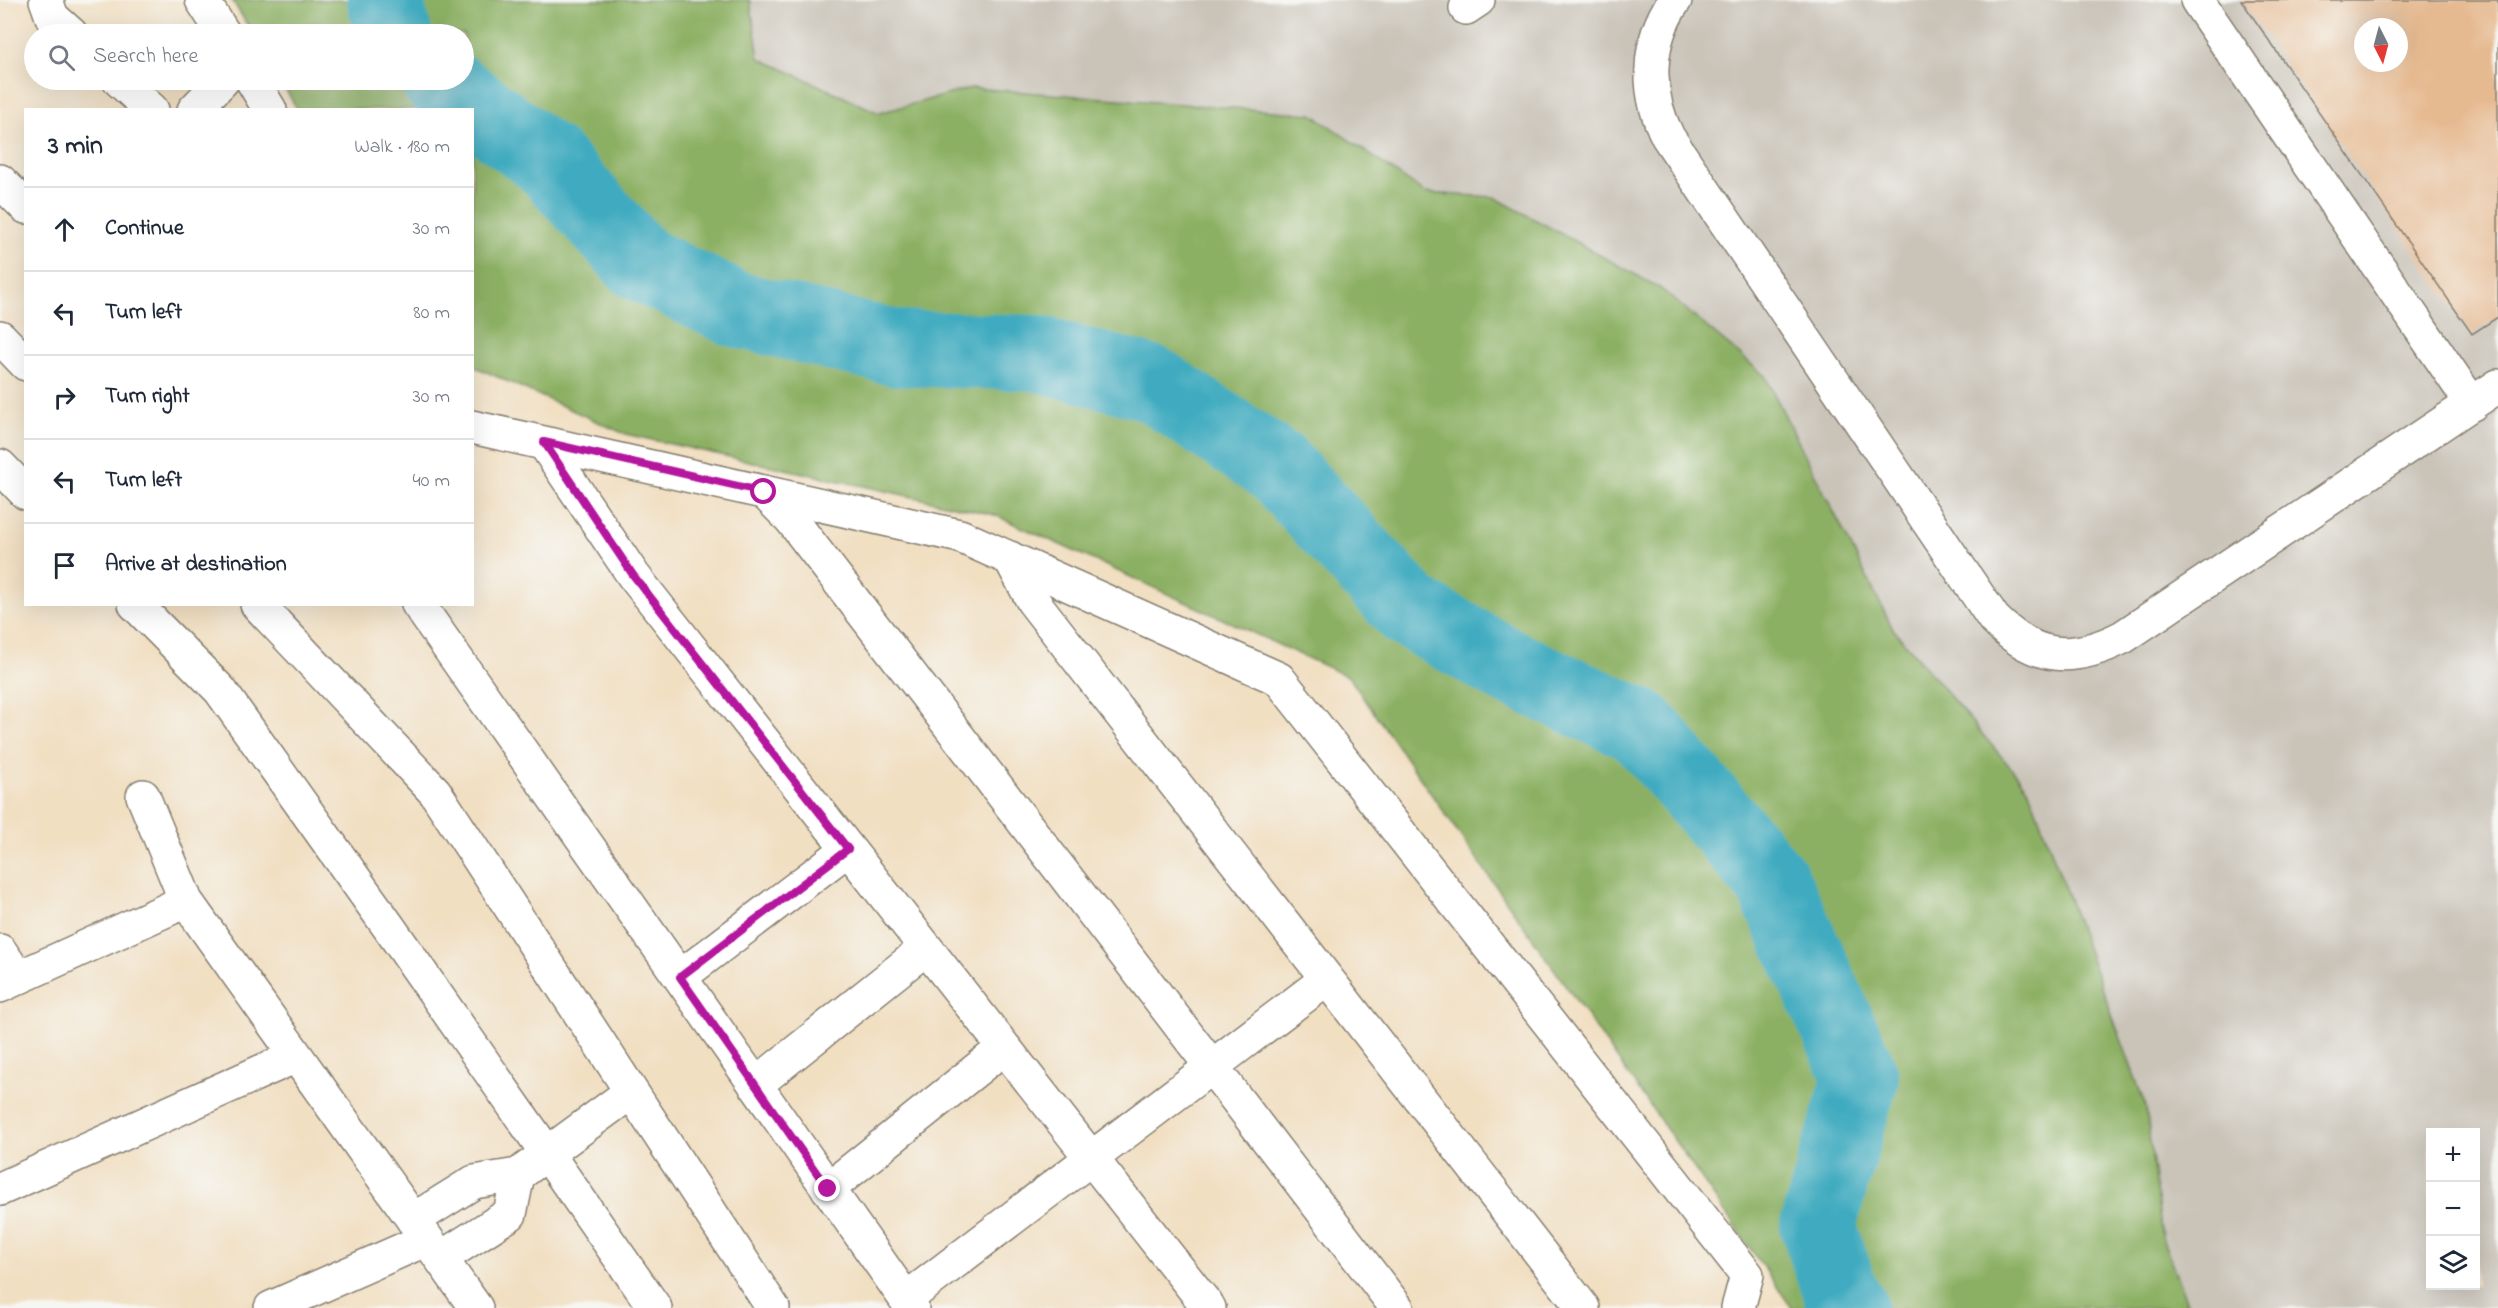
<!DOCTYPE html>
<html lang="en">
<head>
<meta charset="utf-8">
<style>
	:root { --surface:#fff; --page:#f6f6f7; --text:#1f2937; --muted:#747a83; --line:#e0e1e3 }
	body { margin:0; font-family:"Indie Flower",sans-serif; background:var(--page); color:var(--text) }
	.controls { position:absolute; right:18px; bottom:18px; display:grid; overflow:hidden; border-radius:0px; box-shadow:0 6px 24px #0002 }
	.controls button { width:54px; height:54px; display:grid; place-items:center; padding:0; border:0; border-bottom:2px solid var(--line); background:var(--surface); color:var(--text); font:30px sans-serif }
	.compass { position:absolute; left:2354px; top:18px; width:54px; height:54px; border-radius:50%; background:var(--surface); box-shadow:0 6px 24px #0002; rotate:174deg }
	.stop { position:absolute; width:18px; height:18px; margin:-14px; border:4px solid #b5179e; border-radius:50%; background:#fff }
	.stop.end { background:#b5179e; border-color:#fff; box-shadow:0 2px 6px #0008 }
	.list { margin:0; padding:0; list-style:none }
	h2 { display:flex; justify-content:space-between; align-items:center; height:78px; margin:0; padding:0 24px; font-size:26px }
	h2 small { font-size:20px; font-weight:400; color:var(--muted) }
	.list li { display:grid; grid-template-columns:39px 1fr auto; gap:18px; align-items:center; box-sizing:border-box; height:84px; padding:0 24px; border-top:2px solid var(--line) }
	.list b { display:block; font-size:22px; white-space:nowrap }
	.list em { font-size:20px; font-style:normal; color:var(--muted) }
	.icon { flex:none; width:33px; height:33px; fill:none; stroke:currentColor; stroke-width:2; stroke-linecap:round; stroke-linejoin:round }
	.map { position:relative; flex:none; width:2498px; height:1308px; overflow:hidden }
	.search { position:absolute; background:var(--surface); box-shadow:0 6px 24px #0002; left:24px; top:24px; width:450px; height:66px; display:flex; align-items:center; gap:15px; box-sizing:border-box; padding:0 21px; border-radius:33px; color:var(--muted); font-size:22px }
	.panel { position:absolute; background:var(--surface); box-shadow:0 6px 24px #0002; left:24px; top:108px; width:450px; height:498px; border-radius:0px }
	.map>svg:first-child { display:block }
	.industrial { fill:#c9c3b8; fill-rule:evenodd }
	.forest { fill:#8cb064; stroke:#546640; stroke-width:1.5 }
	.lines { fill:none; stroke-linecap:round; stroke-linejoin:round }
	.river { stroke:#40abc0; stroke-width:76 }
	.building { fill:#e6ba91; fill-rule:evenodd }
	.minor-casing { stroke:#867e6f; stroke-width:36 }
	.minor { stroke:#fff; stroke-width:33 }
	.route { stroke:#b5179e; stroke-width:8 }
</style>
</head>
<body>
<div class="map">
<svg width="2498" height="1308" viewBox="0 0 2498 1308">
	<rect width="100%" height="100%" fill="#f6f6f2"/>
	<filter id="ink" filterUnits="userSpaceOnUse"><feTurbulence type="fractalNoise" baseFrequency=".0167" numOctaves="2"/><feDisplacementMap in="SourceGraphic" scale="12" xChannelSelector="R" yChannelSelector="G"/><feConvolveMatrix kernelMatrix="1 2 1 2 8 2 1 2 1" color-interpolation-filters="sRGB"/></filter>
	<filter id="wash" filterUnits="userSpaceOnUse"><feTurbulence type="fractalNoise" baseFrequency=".008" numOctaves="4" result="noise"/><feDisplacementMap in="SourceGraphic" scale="24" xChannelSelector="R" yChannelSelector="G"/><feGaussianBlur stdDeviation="1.35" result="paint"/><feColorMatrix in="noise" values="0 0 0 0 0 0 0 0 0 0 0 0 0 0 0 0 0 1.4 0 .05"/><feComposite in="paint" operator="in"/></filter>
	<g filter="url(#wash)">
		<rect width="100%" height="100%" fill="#f1dfc2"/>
		<!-- industrial -->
		<path class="industrial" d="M 750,0 L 2498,0 L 2498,1308 L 2189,1308 L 2162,1238 L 2146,1107 L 2028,788 L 1893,629 L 1765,376 L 1494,197 L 1425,193 L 1312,114 L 972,88 L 879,113 L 759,58 ZM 2363,27 L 2399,27 L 2399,63 L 2363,63 ZM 2430,1132 L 2476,1132 L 2476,1286 L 2430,1286 Z"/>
		<!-- forest -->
		<path class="forest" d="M 232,0 L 750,0 L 759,58 L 879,113 L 972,88 L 1312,114 L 1425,193 L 1494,197 L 1660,288 L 1765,376 L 1893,629 L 2028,788 L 2146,1107 L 2162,1238 L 2189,1308 L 1792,1308 L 1349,677 L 995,515 L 625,434 L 473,366 L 472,110 L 297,109 L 280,80 L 464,80 L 464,34 L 253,34 Z"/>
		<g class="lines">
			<!-- river -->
			<path class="river" d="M 385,0 L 394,34
				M 439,80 L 548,161 L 640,263 L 735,309 L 896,348 L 1037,353 L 1153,384 L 1277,467 L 1410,611 L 1513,669 L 1641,727 L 1772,881 L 1861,1077 L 1818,1225 L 1841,1294 L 1850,1308"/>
		</g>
		<g id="blocks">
			<!-- building -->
			<path class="building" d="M 2241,0 L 2498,0 L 2498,317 L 2472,334 ZM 2363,27 L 2399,27 L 2399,63 L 2363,63 Z"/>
		</g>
	</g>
	<g filter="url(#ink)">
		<use href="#blocks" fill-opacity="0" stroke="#867e6f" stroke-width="1.5"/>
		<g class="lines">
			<!-- minor casing -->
			<g class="minor-casing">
				<path id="minor" d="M 46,0 L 52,17 L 71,34
					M 202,0 L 224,34
					M 1675,0 C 1646,41 1645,93 1668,137 L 1994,619 C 2035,660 2072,663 2123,637 L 2498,386
					M 2197,0 L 2472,404
					M 1466,8 L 1478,0
					M 119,80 L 152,110
					M 252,80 L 270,110
					M 194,110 L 223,80
					M 0,181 L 26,207
					M 0,337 L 26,364
					M 472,427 L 960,536 L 1279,679 L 1747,1275 L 1738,1308
					M 544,443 L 633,575 L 1209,1308
					M 0,466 L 26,493
					M 764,492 L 791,519 L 1397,1308
					M 1010,558 L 1033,601 L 1583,1308
					M 135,604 L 220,690 L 391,930 L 655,1308
					M 257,604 L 435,792 L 773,1308
					M 418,604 L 912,1308
					M 143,796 L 186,901 L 476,1308
					M 0,951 L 18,977
					M 680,977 L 848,849
					M 0,986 L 186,901
					M 755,1085 L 920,953
					M 0,1189 L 296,1056
					M 828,1189 L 996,1054
					M 413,1220 L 474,1182 L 518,1175 L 631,1092
					M 441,1258 L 510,1214 L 518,1175
					M 906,1299 L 1327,979
					M 271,1308 L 427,1239"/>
			</g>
			<!-- minor -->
			<use href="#minor" class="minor"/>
		</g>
	</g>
	<g class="lines" filter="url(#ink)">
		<!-- route -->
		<path class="route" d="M 764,492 L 544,442 L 633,575 L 848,849 L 680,977 L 828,1189"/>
	</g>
</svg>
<div class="controls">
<button>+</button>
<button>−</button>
<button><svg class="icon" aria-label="layers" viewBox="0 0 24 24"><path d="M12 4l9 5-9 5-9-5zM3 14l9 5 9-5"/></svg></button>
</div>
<svg class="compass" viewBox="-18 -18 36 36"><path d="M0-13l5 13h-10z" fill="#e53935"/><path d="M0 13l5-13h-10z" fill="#747a83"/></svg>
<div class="stop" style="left:764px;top:492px"></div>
<div class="stop end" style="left:828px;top:1189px"></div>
<div class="search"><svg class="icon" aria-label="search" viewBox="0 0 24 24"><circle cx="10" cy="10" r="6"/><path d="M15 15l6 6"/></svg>Search here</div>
<section class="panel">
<h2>3 min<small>Walk · 180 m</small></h2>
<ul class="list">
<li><svg class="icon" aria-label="ahead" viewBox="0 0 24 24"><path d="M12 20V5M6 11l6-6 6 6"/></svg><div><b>Continue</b></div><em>30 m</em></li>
<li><svg class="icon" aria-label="left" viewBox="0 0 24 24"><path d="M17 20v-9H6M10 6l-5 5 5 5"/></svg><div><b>Turn left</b></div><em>80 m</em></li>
<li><svg class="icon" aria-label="right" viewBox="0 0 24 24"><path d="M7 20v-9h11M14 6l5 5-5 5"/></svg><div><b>Turn right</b></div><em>30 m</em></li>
<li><svg class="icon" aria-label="left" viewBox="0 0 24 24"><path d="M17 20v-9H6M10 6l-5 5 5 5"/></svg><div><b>Turn left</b></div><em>40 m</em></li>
<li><svg class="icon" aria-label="arrive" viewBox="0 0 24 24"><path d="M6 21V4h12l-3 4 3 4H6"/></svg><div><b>Arrive at destination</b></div></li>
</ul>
</section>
</div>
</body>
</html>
